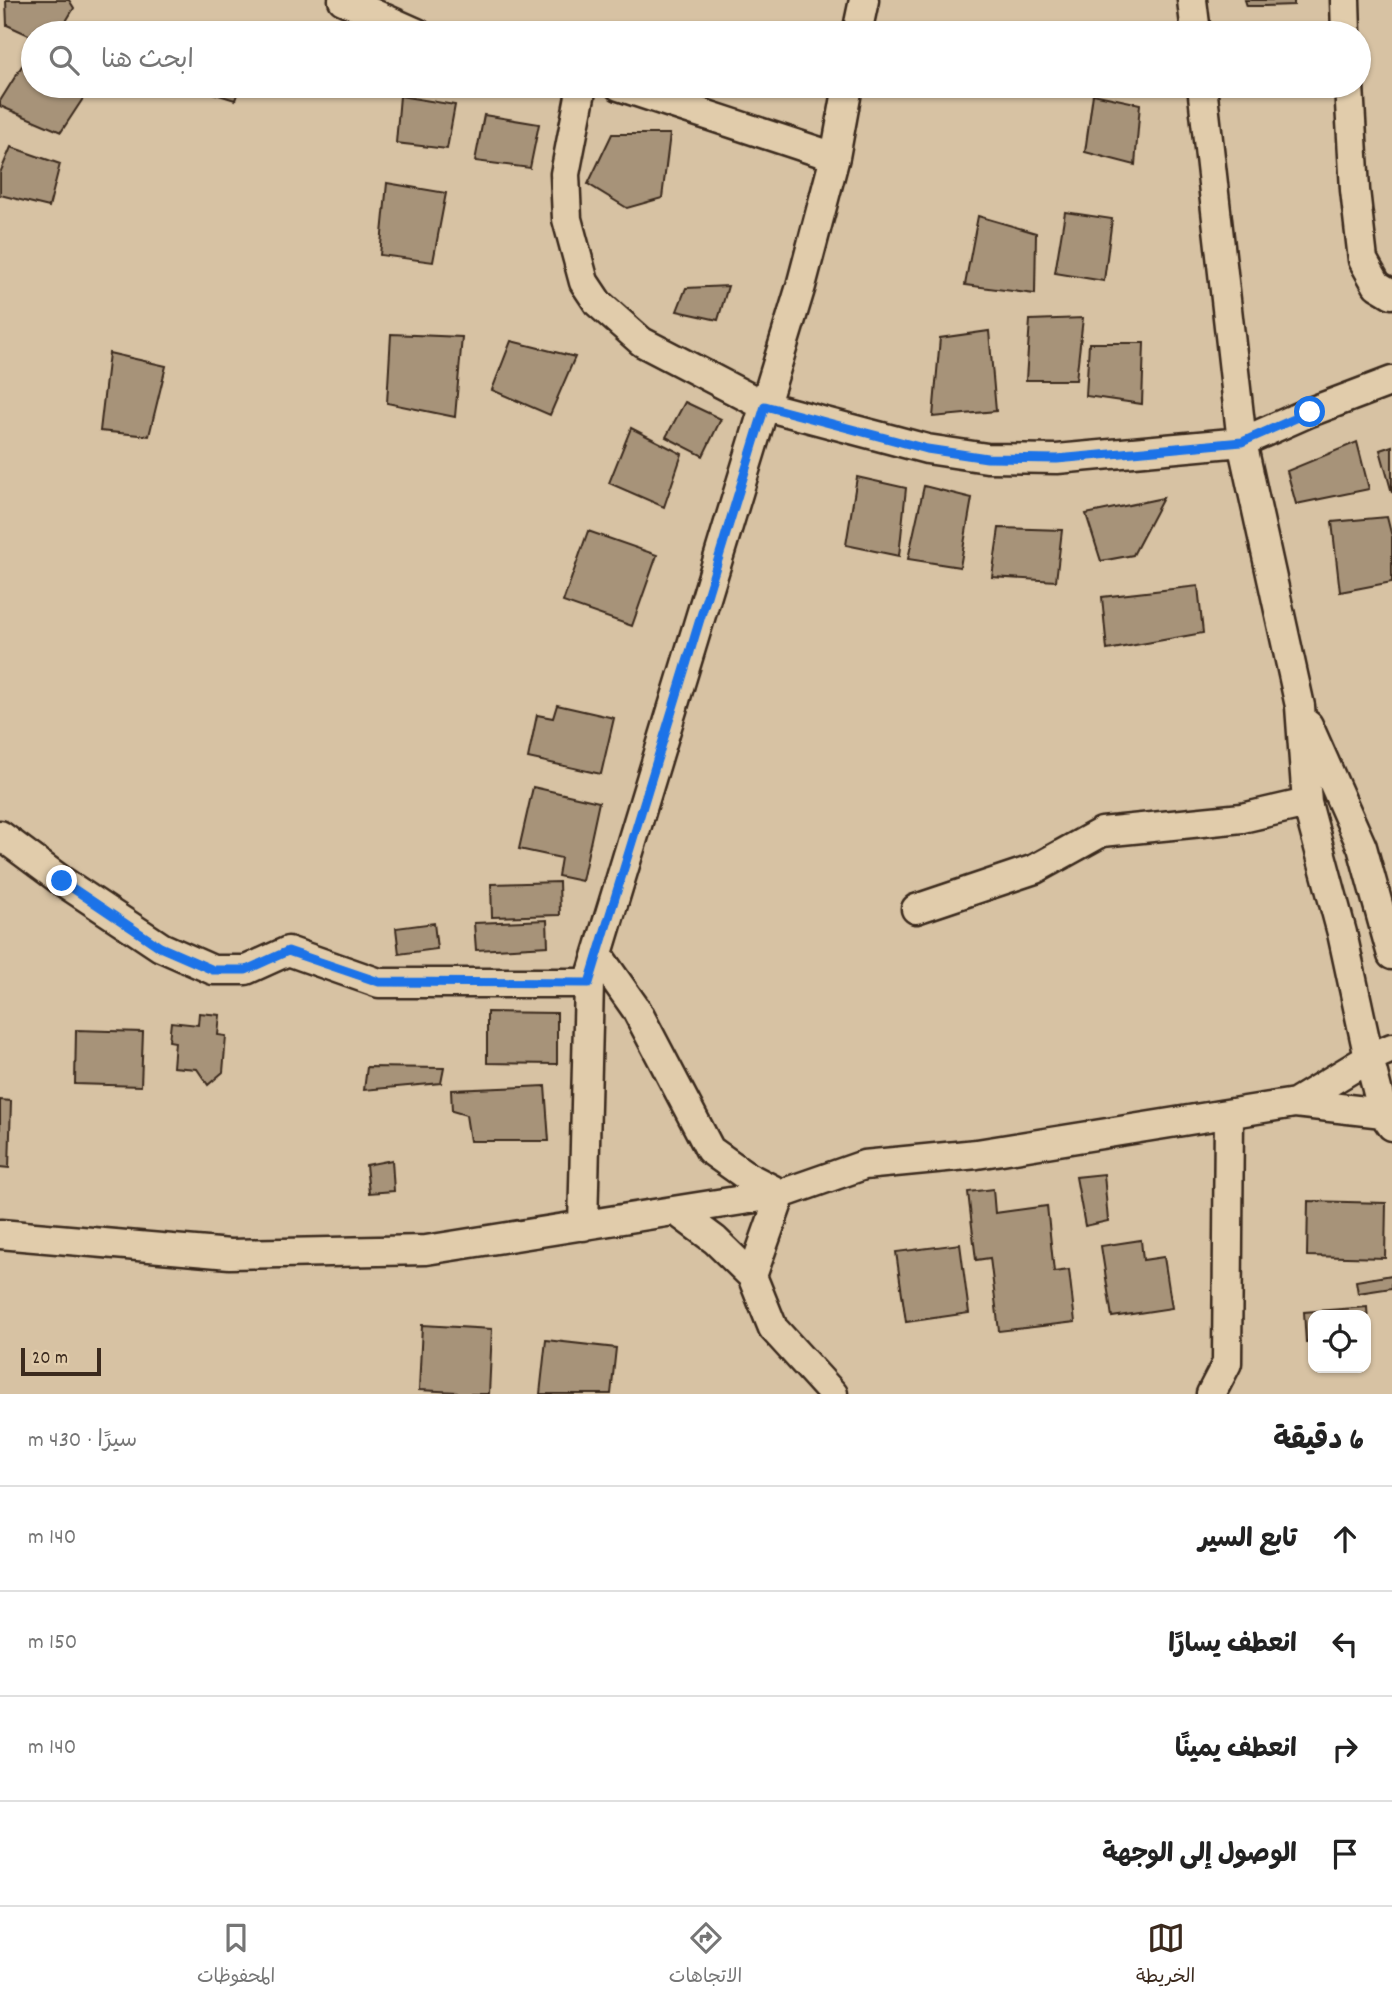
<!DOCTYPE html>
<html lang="ar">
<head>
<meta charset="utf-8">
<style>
	:root { --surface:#fff; --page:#f6f6f6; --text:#222; --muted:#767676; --line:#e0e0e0; --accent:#3b2a1e }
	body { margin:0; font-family:Dekko,"Playpen Sans Arabic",sans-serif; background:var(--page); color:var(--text); direction:rtl }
	.controls { position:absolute; right:21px; bottom:21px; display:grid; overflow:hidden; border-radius:14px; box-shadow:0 2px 5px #0004 }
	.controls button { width:63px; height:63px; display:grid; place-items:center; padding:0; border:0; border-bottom:2px solid var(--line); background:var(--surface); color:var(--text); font:35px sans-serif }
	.scale { position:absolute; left:21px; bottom:18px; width:80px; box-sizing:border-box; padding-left:7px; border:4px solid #3b2a1e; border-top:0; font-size:19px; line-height:24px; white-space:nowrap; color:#3b2a1e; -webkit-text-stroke:5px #e1ccab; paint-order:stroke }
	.stop { position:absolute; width:21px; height:21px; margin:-16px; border:5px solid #1a73e8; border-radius:50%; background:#fff }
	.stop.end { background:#1a73e8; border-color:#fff; box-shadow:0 2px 7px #0008 }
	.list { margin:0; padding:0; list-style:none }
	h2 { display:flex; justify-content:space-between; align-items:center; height:91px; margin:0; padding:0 28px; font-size:30px }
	h2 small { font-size:23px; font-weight:400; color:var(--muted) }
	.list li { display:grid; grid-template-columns:46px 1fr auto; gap:21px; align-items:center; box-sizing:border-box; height:105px; padding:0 28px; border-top:2px solid var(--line) }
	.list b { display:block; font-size:26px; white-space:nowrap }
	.list em { font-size:23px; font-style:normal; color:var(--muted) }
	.icon { flex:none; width:38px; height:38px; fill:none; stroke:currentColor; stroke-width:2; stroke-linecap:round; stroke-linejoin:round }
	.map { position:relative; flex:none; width:1392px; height:1394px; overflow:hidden; direction:ltr }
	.search { position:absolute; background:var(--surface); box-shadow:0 2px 5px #0004; left:21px; right:21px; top:21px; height:77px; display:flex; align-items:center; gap:18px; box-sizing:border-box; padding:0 24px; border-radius:38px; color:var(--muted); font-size:26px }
	.sheet { height:511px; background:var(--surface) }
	nav { display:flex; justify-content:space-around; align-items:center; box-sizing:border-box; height:98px; border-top:2px solid var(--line); background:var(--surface); font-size:19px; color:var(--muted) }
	nav a { display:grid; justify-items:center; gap:4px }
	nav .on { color:var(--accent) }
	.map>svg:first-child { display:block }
	.building { fill:#a79379; stroke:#3b2a1e; stroke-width:2 }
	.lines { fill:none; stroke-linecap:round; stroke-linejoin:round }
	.minor-casing { stroke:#3b2a1e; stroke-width:33 }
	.minor { stroke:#e1ccab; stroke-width:28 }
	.route { stroke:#1a73e8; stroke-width:9 }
</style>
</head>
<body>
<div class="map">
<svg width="1392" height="1394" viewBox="0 0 1392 1394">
	<rect width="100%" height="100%" fill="#d7c2a3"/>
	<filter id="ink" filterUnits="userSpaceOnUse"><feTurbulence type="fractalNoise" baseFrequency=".0143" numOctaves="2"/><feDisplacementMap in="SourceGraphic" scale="14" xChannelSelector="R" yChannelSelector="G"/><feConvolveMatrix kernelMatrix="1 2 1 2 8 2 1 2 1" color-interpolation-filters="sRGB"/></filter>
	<g filter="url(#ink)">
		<!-- building -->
		<path class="building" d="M 6,0 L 69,0 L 74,8 L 59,33 L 33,33 L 33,37 L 7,25 Z
			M 1245,0 L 1294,0 L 1294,5 L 1265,6 L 1247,6 Z
			M 25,61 L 33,63 L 33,86 L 77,86 L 84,97 L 61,132 L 0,106 L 0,101 Z
			M 190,86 L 240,86 L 235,100 Z
			M 1093,94 L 1140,104 L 1135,165 L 1085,152 Z
			M 400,96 L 455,105 L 447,149 L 396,143 Z
			M 484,115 L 539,124 L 530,168 L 475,161 Z
			M 612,134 L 670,134 L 662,198 L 627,208 L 588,184 Z
			M 11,147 L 60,164 L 49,207 L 0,195 L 0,173 Z
			M 387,183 L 446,193 L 433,262 L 380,255 Z
			M 1065,212 L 1112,219 L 1104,281 L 1055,273 Z
			M 978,216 L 1036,233 L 1035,294 L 965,285 Z
			M 728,286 L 718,320 L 677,311 L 686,288 Z
			M 1083,318 L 1076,380 L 1026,380 L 1030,320 Z
			M 989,331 L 996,411 L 933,417 L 940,338 Z
			M 391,334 L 462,337 L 455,417 L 387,403 Z
			M 511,341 L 575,357 L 550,415 L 492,390 Z
			M 1089,343 L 1144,343 L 1142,404 L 1086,396 Z
			M 109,353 L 166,366 L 149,436 L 100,431 Z
			M 685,402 L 721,419 L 703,456 L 666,437 Z
			M 631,428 L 682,454 L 664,507 L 609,483 Z
			M 1357,442 L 1369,489 L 1296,504 L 1287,471 Z
			M 1392,446 L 1392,493 L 1380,450 Z
			M 857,477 L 906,488 L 899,556 L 846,545 Z
			M 924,486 L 972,498 L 960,567 L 908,559 Z
			M 1163,498 L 1133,555 L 1101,561 L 1086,514 Z
			M 1387,517 L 1392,537 L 1392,582 L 1340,592 L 1332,522 Z
			M 999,528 L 1062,530 L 1056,581 L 992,577 Z
			M 588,531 L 657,555 L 632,626 L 563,602 Z
			M 1198,586 L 1203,633 L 1107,650 L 1102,597 Z
			M 557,705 L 614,718 L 601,774 L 528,758 L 537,715 L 553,718 Z
			M 533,787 L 599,802 L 582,881 L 558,876 L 561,858 L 519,849 Z
			M 559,882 L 560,915 L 492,917 L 491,884 Z
			M 547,920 L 548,946 L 476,950 L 474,923 Z
			M 434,923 L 437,949 L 399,954 L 396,928 Z
			M 487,1012 L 557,1013 L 557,1064 L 487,1063 Z
			M 199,1013 L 220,1015 L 218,1035 L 226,1036 L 223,1072 L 208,1085 L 197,1069 L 173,1067 L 175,1042 L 169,1041 L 171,1022 L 198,1025 Z
			M 76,1030 L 143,1032 L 141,1086 L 75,1084 Z
			M 367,1067 L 444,1068 L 441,1083 L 364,1090 Z
			M 545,1086 L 549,1141 L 470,1141 L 466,1115 L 452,1111 L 451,1090 Z
			M 0,1100 L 11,1101 L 9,1168 L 0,1167 Z
			M 392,1160 L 394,1191 L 369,1193 L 366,1165 Z
			M 1104,1174 L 1108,1221 L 1085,1226 L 1076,1177 Z
			M 993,1189 L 995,1213 L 1047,1206 L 1054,1272 L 1069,1270 L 1075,1322 L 999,1331 L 990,1258 L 976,1260 L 968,1192 Z
			M 1308,1201 L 1386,1203 L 1385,1258 L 1307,1256 Z
			M 1141,1240 L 1143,1260 L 1164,1257 L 1172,1308 L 1112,1317 L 1101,1246 Z
			M 960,1244 L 969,1313 L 906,1322 L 896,1252 Z
			M 1392,1275 L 1392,1288 L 1358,1293 L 1356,1281 Z
			M 1367,1307 L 1369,1337 L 1366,1337 L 1366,1315 L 1313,1315 L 1313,1341 L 1306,1342 L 1304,1312 Z
			M 422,1325 L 492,1329 L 489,1394 L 457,1394 L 457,1392 L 419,1390 Z
			M 546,1340 L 616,1348 L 611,1394 L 540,1394 Z"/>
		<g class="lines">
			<!-- minor casing -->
			<g class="minor-casing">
				<path id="minor" d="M 343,0 L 417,33
					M 1192,0 L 1196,33
					M 1345,0 L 1346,33
					M 857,33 L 864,0
					M 582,86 L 565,174 L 567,219 L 584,282 L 598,303 L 642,342 L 765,406 L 927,449 L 987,458 L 1057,459 L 1242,442 L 1310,412 L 1392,381
					M 619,86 L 835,157
					M 1202,86 L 1242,442 L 1300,706 L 1307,803 L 1342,933 L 1369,1058 L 1383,1113 L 1392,1126
					M 1349,86 L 1355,190 L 1363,260 L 1377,285 L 1392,294
					M 1308,725 L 1362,847 L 1392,955
					M 0,835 L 62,881 L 161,947 L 213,970 L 246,970 L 288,951 L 379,983 L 589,983
					M 916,909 L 1035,869 L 1102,832 L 1242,818 L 1307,803
					M 598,955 L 636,1009 L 710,1150 L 748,1177 L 781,1194 L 752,1276 L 773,1328 L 833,1394
					M 1295,1103 L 1369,1058 L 1392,1048
					M 676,1211 L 715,1240 L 752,1276
					M 583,1226 L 589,983 L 801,286 L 835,157 L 848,86
					M 0,1234 L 230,1254 L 426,1250 L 781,1194 L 864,1165 L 977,1154 L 1295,1103 L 1383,1113 L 1392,1111
					M 1211,1394 L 1227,1363 L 1229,1114"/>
			</g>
			<!-- minor -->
			<use href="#minor" class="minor"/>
		</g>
	</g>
	<g class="lines" filter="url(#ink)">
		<!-- route -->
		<path class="route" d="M 62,881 L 160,947 L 213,970 L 246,970 L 288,951 L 379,982 L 589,983 L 765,406 L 927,449 L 987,458 L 1057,459 L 1242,442 L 1310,412"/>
	</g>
</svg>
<div class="controls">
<button><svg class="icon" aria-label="locate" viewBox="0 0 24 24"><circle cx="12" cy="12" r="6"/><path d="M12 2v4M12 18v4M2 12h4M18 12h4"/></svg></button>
</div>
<div class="scale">20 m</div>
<div class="stop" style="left:1310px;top:412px"></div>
<div class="stop end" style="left:62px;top:881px"></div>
<div class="search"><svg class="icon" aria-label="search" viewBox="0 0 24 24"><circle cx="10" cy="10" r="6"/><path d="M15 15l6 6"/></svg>ابحث هنا</div>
</div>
<section class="sheet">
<h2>6 دقيقة<small>سيرًا · 430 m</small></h2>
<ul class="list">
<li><svg class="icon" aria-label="ahead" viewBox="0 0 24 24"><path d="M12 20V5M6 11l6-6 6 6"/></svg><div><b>تابع السير</b></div><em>140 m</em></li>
<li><svg class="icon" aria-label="left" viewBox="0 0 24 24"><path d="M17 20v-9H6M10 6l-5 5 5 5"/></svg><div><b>انعطف يسارًا</b></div><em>150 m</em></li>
<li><svg class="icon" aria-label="right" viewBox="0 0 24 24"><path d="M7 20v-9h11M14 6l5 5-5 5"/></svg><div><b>انعطف يمينًا</b></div><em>140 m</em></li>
<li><svg class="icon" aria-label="arrive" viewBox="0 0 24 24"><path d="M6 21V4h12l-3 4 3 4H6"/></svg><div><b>الوصول إلى الوجهة</b></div></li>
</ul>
</section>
<nav>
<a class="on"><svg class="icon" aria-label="map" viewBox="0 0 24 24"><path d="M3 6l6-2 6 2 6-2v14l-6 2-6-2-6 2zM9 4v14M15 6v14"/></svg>الخريطة</a>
<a><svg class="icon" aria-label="directions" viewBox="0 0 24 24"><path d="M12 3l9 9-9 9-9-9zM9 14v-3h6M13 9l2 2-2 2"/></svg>الاتجاهات</a>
<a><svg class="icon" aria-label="saved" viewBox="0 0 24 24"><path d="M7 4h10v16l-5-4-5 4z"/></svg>المحفوظات</a>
</nav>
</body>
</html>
